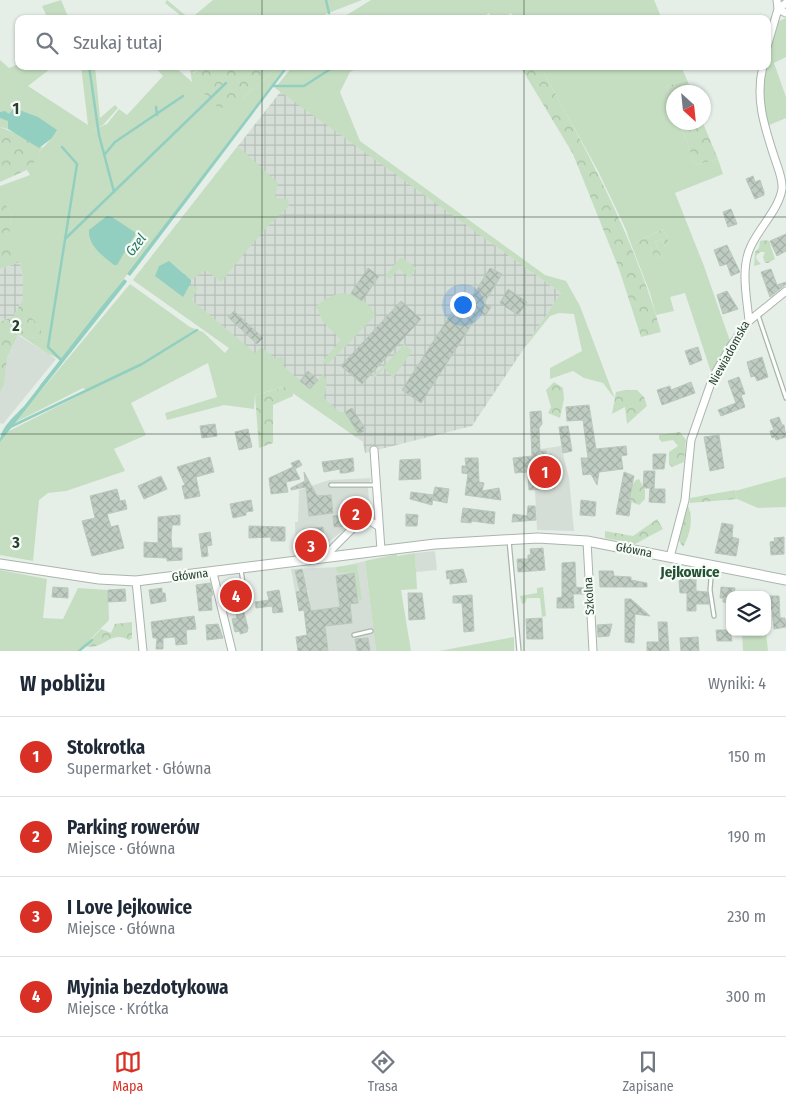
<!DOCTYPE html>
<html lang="pl">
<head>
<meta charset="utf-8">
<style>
	:root { --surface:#fff; --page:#f6f6f7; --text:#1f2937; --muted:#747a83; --line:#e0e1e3; --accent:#d93025 }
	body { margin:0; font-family:"Fira Sans Condensed",sans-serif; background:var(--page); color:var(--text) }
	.controls { position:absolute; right:15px; bottom:15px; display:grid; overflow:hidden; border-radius:10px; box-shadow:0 1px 4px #0004 }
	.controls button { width:45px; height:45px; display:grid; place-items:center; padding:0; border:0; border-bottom:1px solid var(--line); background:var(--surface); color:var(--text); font:25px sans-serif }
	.compass { position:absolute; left:666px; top:85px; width:45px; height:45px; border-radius:50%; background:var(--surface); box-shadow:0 1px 4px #0004; rotate:153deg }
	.you { position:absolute; left:462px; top:304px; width:18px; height:18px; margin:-12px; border:4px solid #fff; border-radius:50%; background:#1a73e8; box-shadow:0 0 0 8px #1a73e833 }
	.badge { display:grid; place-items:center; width:32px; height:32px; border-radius:50%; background:var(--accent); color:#fff; font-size:16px; font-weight:700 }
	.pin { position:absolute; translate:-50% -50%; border:2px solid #fff; box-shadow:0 1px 5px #0006 }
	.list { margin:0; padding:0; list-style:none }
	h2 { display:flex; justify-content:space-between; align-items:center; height:65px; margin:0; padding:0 20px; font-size:21px }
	h2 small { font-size:16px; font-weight:400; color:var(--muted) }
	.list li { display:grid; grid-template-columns:32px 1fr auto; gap:15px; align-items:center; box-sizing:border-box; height:80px; padding:0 20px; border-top:1px solid var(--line) }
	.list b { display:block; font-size:19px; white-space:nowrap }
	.list p { margin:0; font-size:16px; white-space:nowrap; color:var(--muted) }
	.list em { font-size:16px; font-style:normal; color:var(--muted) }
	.icon { flex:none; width:28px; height:28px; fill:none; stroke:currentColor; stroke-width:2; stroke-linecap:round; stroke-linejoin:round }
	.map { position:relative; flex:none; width:786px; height:651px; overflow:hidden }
	.search { position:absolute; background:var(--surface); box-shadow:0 1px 4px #0004; left:15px; right:15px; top:15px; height:55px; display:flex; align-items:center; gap:12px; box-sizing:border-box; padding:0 18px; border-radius:10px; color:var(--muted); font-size:19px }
	.sheet { height:385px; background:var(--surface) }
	nav { display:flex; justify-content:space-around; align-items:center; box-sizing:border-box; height:70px; border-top:1px solid var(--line); background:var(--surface); font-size:14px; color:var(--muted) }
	nav a { display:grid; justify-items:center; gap:2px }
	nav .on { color:var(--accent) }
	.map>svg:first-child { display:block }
	.built { fill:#d5ded6 }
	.industrial { fill:url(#industrial-grid) }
	.green { fill:#c5dec1; fill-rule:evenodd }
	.forest { fill:url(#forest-crowns) }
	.water { fill:#93cfc0 }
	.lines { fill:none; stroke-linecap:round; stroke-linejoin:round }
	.stream { stroke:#93cfc0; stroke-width:2.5 }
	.building { fill:url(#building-cross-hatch); stroke:#b9c8bc }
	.service-casing { stroke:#a9b6ac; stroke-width:5.5 }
	.minor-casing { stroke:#a9b6ac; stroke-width:9 }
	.tertiary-casing { stroke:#a9b6ac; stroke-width:11 }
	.service { stroke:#fff; stroke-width:3 }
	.minor { stroke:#fff; stroke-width:7 }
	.tertiary { stroke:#fff; stroke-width:9 }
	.grid { fill:none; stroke:#26402e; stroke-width:1; stroke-opacity:0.55 }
	.labels { text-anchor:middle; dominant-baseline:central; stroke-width:4.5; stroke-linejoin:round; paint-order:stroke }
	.street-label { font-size:12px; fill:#26402e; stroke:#f7fbf7 }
	.water-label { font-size:14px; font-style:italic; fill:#237964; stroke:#f7fbf7 }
	.quarter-label { font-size:15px; font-weight:bold; fill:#235133; stroke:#f7fbf7 }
	.grid-label { font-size:16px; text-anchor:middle; font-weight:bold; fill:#26402e; stroke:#f7fbf7; stroke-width:4.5; stroke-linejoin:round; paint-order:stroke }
</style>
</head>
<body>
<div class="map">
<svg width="786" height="651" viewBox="0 0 786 651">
	<defs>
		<pattern id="industrial-grid" width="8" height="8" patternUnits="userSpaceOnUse" patternTransform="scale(1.25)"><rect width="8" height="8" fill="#d5ded6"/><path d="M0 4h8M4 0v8" fill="none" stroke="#b7c0b8"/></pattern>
		<pattern id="forest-crowns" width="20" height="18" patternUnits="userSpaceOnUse" patternTransform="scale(1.25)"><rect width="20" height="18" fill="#c5dec1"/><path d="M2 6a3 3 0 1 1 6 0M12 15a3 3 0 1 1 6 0" fill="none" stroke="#a9c0a6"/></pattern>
		<pattern id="building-cross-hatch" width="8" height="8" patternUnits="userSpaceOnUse" patternTransform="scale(1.25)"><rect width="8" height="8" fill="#bfccc1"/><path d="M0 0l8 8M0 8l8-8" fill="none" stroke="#a4b0a6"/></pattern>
	</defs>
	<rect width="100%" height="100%" fill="#e6eee8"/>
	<!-- built -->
	<path class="built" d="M 18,335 L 56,359 L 3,424 L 0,423 L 0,373 Z
		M 561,446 L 569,478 L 574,531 L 537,530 L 533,450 Z
		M 371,478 L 368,487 L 370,516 L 352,519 L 349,526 L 317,551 L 296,554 L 295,522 L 298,522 L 299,490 L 329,480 Z
		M 435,551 L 437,570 L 416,572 L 415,553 Z
		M 365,561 L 376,651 L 316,651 L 308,590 L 295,592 L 291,569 L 340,567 Z"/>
	<!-- industrial -->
	<path class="industrial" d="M 281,91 L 561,293 L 472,426 L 365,453 L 363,442 L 133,280 Z
		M 20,262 L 23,278 L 23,298 L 14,316 L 0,322 L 0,269 Z"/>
	<!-- green -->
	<path class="green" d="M 61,0 L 69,19 L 48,19 L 42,6 Z
		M 167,0 L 190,19 L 213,0 L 362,0 L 326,14 L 322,19 L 185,19 L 165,3 Z
		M 371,0 L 654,0 L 662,19 L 514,19 L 511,13 L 503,18 L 492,19 L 489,13 L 480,19 L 330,19 L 345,16 Z
		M 786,18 L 786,57 L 774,63 L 786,97 L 786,118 L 767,126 C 759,92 767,55 777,22 Z
		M 0,60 L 9,68 L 19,64 L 19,66 L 54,66 L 28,86 L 88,125 L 81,66 L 95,66 L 100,118 L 115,105 L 118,108 L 103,125 L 92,130 L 107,124 L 119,109 L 127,115 L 163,76 L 154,66 L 174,66 L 192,82 L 190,69 L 196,66 L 204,66 L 193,73 L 241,100 L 279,66 L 286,66 L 62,360 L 48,354 L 20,335 L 35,338 L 36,322 L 30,319 L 23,310 L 23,278 L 20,262 L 11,250 L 8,234 L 12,215 L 5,205 L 0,205 L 0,186 L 30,175 L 27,170 L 40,155 L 39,152 L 51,139 L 8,116 L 8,129 L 0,127 Z
		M 293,66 L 362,66 L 350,72 L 340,92 L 360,141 L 545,275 L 566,281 L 580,306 L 615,399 L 603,383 L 584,378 L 573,371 L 550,379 L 550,368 L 582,351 L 574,314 L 559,313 L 550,316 L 522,351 L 561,293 L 275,88 Z
		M 540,66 L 681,66 L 687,80 L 666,86 L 673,106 L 674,122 L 680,123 L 695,165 L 718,159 L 723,174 L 675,193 L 704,266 L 730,341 L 711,372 L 685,293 L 670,297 L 674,311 L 656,315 L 650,293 L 626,231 L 629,236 L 598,171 ZM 663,229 L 669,242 L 665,246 L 662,239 L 655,242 L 662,257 L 654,260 L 651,246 L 633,244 Z
		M 238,146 L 278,183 L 275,198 L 288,199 L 289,206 L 263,231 L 221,282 L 206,270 L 191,280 L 177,267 L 155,276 L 183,296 L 190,286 L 198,287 L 192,300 L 255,353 L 261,347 L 276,359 L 281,356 L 284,358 L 283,366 L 310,389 L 323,374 L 327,382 L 324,398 L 339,412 L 345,412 L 359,434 L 353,435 L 284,387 L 255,395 L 254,409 L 224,405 L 167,420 L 165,413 L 217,397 L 208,363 L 131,403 L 146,435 L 114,449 L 125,471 L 66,491 L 48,493 L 39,500 L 33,561 L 0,555 L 0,442 L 7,432 L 88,391 L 83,388 L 14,423 L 130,284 L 190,327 L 203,332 L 225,353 L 229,348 L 133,280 Z
		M 401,257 L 416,268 L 410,278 L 399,269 L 390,279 L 385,276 Z
		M 340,293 C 353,293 371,302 375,316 L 328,364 L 322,362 L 341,340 L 323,322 L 316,306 L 327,298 Z
		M 404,344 L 412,351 L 393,378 L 384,368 L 374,378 L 372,376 L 382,368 Z
		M 786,477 L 786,507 L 758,508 L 737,499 L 735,491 Z
		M 415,553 L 417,589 L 401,590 L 411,651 L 376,651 L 365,561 L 397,554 L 397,556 Z
		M 357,564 L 362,600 L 359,601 L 354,572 L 337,573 L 336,567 Z
		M 0,570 L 47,579 L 43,618 L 63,619 L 78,588 L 108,590 L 109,620 L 79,651 L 0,651 Z
		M 543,587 L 546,616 L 542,617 L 540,598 L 527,598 L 525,603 L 522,604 L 520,596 L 537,593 L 537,588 Z
		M 742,632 L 766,632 L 768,651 L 743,651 Z
		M 514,637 L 514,651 L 439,651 Z"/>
	<!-- forest -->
	<path class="forest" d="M 204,66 L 279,66 L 241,100 L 219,109 L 202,91 L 193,74 Z
		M 520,66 L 540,66 C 588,152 634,237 661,332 L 641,337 L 619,269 L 573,154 Z
		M 687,80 L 692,92 L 674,92 L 673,106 L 666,86 Z
		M 680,123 L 703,123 L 718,159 L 695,165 Z
		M 0,127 L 20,135 L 39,147 L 43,147 L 39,152 L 40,155 L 29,169 L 0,182 Z
		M 5,204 L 12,215 C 8,234 8,246 20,262 L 0,269 L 0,205 Z
		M 663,229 L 669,242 L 665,246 L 662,239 L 655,242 L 662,257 L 654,261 L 651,246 L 636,251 L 633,244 Z
		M 764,240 L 769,241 L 775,259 L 768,263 L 765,263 L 763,257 L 765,252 L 760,252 L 756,256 L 757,260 L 761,264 L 754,266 L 755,252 L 759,248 L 760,241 Z
		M 22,289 L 25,300 L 23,310 C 30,319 44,324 41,336 L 35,338 L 18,335 L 7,358 L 4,384 L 0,392 L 0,322 L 14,316 L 23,298 Z
		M 554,382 L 563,388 L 564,399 L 560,418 L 548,413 L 551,407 L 546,390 Z
		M 285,387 L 293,393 L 293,396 L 273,405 L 273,443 L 259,448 L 255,395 Z
		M 625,390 L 637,390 L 644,397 L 647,406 L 627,424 L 625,407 L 612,414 L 616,392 Z
		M 680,432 L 686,440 L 684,462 L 672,467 L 669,464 L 669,452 L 678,446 L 673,440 L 662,442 L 659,439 L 659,435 Z
		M 639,479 L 645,491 L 645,499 L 639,505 L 629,501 L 631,487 L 636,480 Z
		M 735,490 L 737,499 L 690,503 L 690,498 Z
		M 688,506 C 694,519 690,535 683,547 L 678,539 L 684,511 Z
		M 657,519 L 663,529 L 635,544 L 605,538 L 605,531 L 633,536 Z
		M 132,622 L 132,638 L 129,640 C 111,629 103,651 85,646 L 101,629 L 111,633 L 115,624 Z"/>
	<!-- water -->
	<path class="water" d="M 286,66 L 289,66 L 137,267 L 130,276 L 127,274 Z
		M 14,108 L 38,117 L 57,130 L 51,139 L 39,148 L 8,129 L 8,121 L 0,118 L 0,112 L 5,111 L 9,114 Z
		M 107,216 L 112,217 L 136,233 L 117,265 L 114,265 C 103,256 88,246 89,230 Z
		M 169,261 L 191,280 L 191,283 L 183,297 L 155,276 L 159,266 Z
		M 124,279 L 127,281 L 126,283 L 0,442 C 0,427 16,415 25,405 C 58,363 90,320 124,279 Z"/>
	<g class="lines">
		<!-- stream -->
		<path class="stream" d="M 326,0 L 329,13
			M 89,66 L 99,135 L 114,192
			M 273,86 L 304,86 L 335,66
			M 156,107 L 157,115
			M 105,154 L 115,142 L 183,96
			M 65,239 L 226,83
			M 61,360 L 48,347 L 77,164 L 62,147
			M 41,386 L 63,359
			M 10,427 L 142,364 L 197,330
			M 79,651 L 92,640"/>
	</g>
	<!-- building -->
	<path class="building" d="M 753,176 L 755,182 L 760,180 L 764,192 L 764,195 L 755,199 L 746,179 Z
		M 731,209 L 737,224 L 728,227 L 723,212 Z
		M 786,234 L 786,251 L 777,256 L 770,241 Z
		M 727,245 L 740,272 L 731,276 L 727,264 L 720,266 L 714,250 Z
		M 368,268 L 379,276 L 362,301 L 351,293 Z
		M 490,268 L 502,274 L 484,303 L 491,307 L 485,316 L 479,313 L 421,403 L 402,390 L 458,303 L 465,308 Z
		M 771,269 L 777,285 L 786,282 L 786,284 L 770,297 L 761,272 Z
		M 508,289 L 527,302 L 518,315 L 500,303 Z
		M 727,291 L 738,309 L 723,314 L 717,295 Z
		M 401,301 L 421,319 L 362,384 L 341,366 Z
		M 234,311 L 263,338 L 257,344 L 228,317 Z
		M 698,347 L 702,360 L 690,365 L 685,351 Z
		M 762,357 L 768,377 L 757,381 L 755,376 L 751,377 L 747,362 Z
		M 308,371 L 318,380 L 310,389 L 300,381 Z
		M 739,377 L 745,394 L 741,395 L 745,407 L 721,416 L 718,410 L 736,403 L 728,381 Z
		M 691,382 L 695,393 L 662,405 L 657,390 L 670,386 L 671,390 Z
		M 589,405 L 596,449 L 626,446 L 627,455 L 621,456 L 623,469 L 599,472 L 597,485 L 591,474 L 583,475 L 581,458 L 588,458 L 583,420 L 567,421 L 566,407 Z
		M 352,408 L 366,430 L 361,433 L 358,433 L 345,412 Z
		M 541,411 L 542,424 L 539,428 L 540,451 L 546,451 L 546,455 L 551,454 L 555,488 L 529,490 L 528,472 L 515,473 L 513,458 L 532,456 L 530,412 Z
		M 779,417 L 782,425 L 784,425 L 786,437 L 776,440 L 775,437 L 772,438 L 770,431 L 774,430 L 770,420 Z
		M 215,424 L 217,436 L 202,438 L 200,426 Z
		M 568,426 L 572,451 L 563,453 L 559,427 Z
		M 248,429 L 252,447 L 239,450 L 235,432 Z
		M 719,435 L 724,468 L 710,471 L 704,437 Z
		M 653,454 L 666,454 L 664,469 L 653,469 Z
		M 210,457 L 214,472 L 196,477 L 200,496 L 185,499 L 182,486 L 185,485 L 177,467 Z
		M 353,458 L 354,471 L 345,473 L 340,473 L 340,469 L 324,472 L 322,462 Z
		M 465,458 L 478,458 L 479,482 L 484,483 L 482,491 L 499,488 L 501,500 L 465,495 L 468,474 L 462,473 L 462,466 L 466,466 Z
		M 420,459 L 421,479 L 399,480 L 400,460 Z
		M 299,460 L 302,465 L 295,469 L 300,479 L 286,482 L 288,492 L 271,494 L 269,478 L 293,467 L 291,463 Z
		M 644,471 L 655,471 L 654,489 L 665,489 L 665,503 L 649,502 L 650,488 L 643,488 Z
		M 304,472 L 317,496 L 331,495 L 333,513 L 309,516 L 306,487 L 291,490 L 291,488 L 305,481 Z
		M 624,472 L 634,476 L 629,501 L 631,502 L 629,516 L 616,514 Z
		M 161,476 L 167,489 L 144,499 L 138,486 Z
		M 435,487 L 449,489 L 447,503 L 433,500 L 433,495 L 432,505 L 410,499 L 411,492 L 433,495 Z
		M 117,489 L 120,501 L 125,500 L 127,509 L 107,514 L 111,527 L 118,525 L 124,548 L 92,556 L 82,521 L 95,518 L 90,496 Z
		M 251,500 L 253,511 L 246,512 L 246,515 L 233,518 L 230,504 Z
		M 581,500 L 596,502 L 595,516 L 580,515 Z
		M 528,506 L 535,506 L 536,520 L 512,522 L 513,514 L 527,516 Z
		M 463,508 L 495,512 L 494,524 L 472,521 L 471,523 L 461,522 Z
		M 406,514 L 418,515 L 417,526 L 406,526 Z
		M 180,515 L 180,525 L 172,525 L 171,537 L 172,548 L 182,548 L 182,560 L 167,561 L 167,558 L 144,557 L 144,542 L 158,543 L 158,517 Z
		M 348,515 L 348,526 L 334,527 L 333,516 Z
		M 722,523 L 733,525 L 732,537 L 739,539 L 736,556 L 715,553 Z
		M 249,526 L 285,527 L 285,541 L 271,541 L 271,537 L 249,538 Z
		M 323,527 L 324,540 L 304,543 L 303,529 Z
		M 210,532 L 212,545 L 207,546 L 208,556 L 202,557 L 199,534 Z
		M 784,537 L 784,554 L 771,555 L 770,542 L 775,541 L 774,538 Z
		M 543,548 L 545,570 L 518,572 L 517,559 L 528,559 L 528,555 L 531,555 L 530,549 Z
		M 575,562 L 576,587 L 584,588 L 585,594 L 573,594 L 574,608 L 557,608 L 557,598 L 562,597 L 562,563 Z
		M 302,569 L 311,611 L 340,607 L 336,576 L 354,573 L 358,603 L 350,604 L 352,623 L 325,626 L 328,651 L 298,651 L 296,637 L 307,635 L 304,610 L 299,611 L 296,592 L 300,591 L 295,571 Z
		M 463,569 L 467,582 L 450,584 L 450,578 L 447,579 L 446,571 Z
		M 599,571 L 613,571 L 614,576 L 631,577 L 631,580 L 647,583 L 647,587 L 600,587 Z
		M 682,579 L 696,579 L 696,591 L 707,592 L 709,604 L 696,604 L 696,611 L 687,611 L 687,593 L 680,593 L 679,581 Z
		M 210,583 L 213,595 L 211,596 L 212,610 L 199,611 L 196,585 Z
		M 53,587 L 68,588 L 68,598 L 52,597 Z
		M 721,587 L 735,588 L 734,595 L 730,595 L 730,603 L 723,602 L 723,598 L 720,598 Z
		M 162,588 L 162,593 L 165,593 L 166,601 L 151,604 L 149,590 Z
		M 125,589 L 126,601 L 108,602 L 108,590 Z
		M 279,590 L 283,612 L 273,613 L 272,606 L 256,608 L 255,602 L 269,600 L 267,592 Z
		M 408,593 L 422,593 L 425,619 L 409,620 Z
		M 472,595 L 474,631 L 464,632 L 462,603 L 453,603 L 453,596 Z
		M 767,596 L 779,596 L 780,618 L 785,618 L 786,627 L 774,629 L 772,609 L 767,609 Z
		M 625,599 L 631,599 L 650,616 L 635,614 L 634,643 L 625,642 Z
		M 242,605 L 248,628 L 247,632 L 240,634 L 240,631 L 235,632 L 232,619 L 237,618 L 235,606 Z
		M 194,616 L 196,629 L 186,630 L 187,644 L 176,645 L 175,637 L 163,638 L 163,649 L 156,649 L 157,638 L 153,638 L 151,622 Z
		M 542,618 L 543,639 L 527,639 L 526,619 Z
		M 658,622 L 667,622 L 669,651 L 647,651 L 647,642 L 659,642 Z
		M 218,624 L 223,638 L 207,640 L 206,625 Z
		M 612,624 L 609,636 L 598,637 L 597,625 Z
		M 716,630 L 730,630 L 732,641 L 717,641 Z
		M 698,637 L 699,651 L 681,651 L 680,638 Z
		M 368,638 L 370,651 L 357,651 L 355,639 Z"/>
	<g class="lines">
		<!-- service casing -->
		<g class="service-casing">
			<path id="service" d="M 758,315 L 786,398
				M 331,485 L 375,485
				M 509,540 L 519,651
				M 712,566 L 710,590 L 714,616
				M 226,589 L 229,604 L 246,601 L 241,570
				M 217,590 L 243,585
				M 227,596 L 244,592
				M 354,635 L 371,631"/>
		</g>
		<!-- minor casing -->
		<g class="minor-casing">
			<path id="minor" d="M 786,3 L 778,9 L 786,13
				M 767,47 L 778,9 L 777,0
				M 749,321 C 747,298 740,268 751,246 C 759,228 779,209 782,189 C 783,178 777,166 774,156 C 764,125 755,98 763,66
				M 374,450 L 381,550
				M 587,541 L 593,651
				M 670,557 L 685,500 L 691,440 L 713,377 L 731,346 L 749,321 L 786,291
				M 323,558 L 355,526 L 370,521 L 378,526
				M 213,573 L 232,651
				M 136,581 L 143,651"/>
		</g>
		<!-- tertiary casing -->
		<g class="tertiary-casing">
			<path id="tertiary" d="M 0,564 L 99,579 L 136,581 L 435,544 L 538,538 L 587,541 L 786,580"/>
		</g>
		<!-- service -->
		<use href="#service" class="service"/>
		<!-- minor -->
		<use href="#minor" class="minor"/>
		<!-- tertiary -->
		<use href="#tertiary" class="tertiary"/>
	</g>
	<!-- grid -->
	<path class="grid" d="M 262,0 L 262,19M 524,0 L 524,19M 262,66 L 262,651M 524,66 L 524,651M 0,217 L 786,217M 0,434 L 786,434"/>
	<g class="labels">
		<!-- street labels -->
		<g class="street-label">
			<text transform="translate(729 353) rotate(-61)">Niewiadomska</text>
			<text transform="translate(634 550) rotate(11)">Główna</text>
			<text transform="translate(190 575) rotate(-7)">Główna</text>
			<text transform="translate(589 596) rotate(-93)">Szkolna</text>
		</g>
		<!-- water labels -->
		<g class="water-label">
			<text transform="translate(136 245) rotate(-52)">Gzel</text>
		</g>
		<!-- quarter labels -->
		<g class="quarter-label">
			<text x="690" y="572">Jejkowice</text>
		</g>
	</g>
	<g class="grid-label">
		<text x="16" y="114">1</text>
		<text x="16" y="331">2</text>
		<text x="16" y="548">3</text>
	</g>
</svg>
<div class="controls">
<button><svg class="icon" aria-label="layers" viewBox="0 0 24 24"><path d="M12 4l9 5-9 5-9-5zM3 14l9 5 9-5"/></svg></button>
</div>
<svg class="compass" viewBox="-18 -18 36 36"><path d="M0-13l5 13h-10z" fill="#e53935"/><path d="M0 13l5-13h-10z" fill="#747a83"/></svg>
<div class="you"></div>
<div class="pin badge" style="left:545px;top:472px">1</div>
<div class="pin badge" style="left:356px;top:514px">2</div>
<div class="pin badge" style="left:311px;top:546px">3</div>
<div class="pin badge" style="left:236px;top:596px">4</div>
<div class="search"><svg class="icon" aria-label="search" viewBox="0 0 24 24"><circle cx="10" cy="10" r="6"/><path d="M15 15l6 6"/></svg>Szukaj tutaj</div>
</div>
<section class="sheet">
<h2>W pobliżu<small>Wyniki: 4</small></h2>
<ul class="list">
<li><span class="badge">1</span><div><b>Stokrotka</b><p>Supermarket · Główna</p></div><em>150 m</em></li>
<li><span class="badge">2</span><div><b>Parking rowerów</b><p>Miejsce · Główna</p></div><em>190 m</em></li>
<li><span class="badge">3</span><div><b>I Love Jejkowice</b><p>Miejsce · Główna</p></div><em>230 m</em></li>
<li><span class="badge">4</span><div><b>Myjnia bezdotykowa</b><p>Miejsce · Krótka</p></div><em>300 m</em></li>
</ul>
</section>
<nav>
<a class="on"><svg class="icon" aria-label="map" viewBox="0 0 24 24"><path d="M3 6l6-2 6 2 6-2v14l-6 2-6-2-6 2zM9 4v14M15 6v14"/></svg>Mapa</a>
<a><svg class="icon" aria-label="directions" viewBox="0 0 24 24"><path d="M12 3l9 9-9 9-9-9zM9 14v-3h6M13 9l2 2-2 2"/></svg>Trasa</a>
<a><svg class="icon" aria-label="saved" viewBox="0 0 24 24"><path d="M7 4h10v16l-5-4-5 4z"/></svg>Zapisane</a>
</nav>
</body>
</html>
